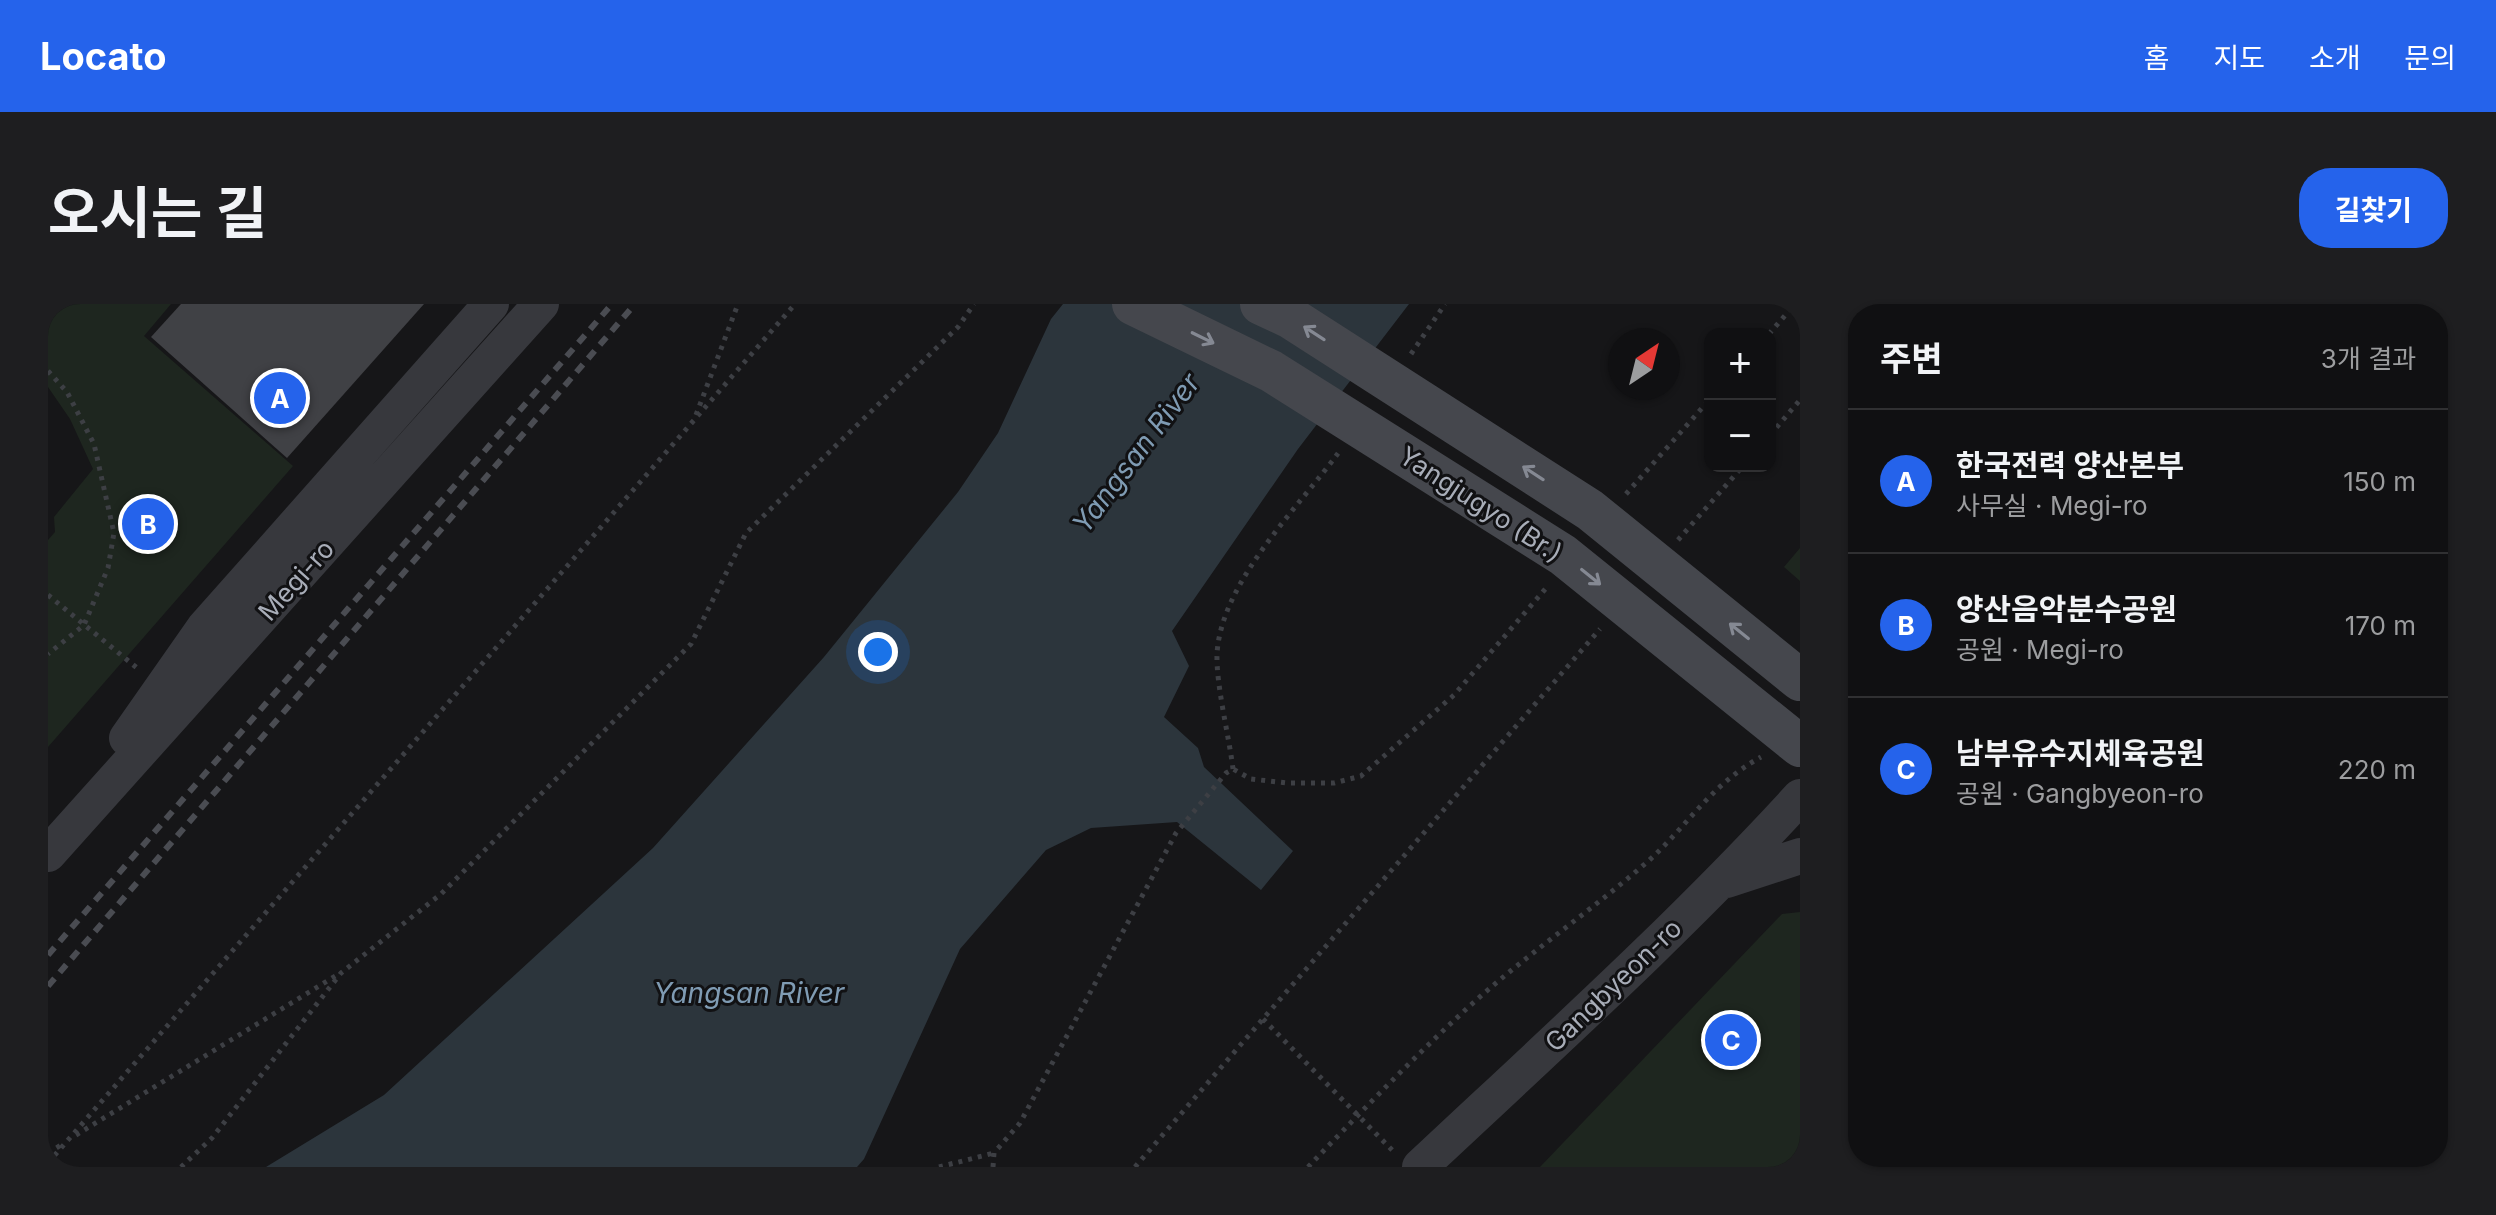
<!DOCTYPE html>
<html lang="ko">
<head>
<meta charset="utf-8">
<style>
	:root { --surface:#101012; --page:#1e1e20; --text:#f1f3f6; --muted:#9c9d9f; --line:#303032; --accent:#2563eb }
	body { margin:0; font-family:Inter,"Noto Sans KR",sans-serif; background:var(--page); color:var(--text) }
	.controls { position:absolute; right:24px; top:24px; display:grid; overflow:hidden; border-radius:16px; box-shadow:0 2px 6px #0004 }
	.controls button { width:72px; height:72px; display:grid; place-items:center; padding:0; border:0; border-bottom:2px solid var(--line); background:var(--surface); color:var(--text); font:40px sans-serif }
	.compass { position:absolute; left:1560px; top:24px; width:72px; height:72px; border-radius:50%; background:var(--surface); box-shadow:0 2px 6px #0004; rotate:35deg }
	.you { position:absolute; left:830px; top:348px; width:28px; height:28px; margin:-20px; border:6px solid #fff; border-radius:50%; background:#1a73e8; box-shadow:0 0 0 12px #1a73e833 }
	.badge { display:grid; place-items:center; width:52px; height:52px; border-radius:50%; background:var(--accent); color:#fff; font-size:26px; font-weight:700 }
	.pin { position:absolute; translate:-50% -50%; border:4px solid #fff; box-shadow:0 2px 8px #0006 }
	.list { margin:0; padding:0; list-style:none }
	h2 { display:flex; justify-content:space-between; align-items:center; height:104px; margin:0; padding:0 32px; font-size:34px }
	h2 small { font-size:26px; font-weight:400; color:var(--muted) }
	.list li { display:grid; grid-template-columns:52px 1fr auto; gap:24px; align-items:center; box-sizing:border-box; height:144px; padding:0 32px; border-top:2px solid var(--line) }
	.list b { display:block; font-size:30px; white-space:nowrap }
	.list p { margin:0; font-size:26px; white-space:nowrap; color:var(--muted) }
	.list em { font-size:26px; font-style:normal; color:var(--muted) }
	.map { position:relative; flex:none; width:1752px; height:863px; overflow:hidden; border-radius:32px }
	header { display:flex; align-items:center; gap:48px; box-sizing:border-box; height:112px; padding:0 40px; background:var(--accent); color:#fff }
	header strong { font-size:38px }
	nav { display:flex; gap:44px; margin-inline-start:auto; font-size:28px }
	.intro { display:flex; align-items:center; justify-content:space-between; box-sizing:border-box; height:192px; padding:0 48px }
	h1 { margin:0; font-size:56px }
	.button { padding:20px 36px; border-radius:32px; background:var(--accent); color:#fff; font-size:28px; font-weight:700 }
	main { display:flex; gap:48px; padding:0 48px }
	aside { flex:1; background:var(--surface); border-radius:32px; box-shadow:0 2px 6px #0004 }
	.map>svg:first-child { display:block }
	.green { fill:#1e261f }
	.water { fill:#2c353c }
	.building { fill:#404145 }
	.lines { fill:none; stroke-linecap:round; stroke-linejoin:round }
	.path { stroke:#3d3f44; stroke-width:5; stroke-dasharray:4 6; stroke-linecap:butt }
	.tertiary { stroke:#37383d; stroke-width:36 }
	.rail { stroke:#4a4c52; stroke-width:6; stroke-dasharray:10 8; stroke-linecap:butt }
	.secondary-bridge { stroke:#45474d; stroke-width:42 }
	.oneway { stroke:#858993 }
	.labels { text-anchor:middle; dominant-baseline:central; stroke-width:6; stroke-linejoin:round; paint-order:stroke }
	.street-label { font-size:26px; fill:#a8adb8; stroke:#111113 }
	.water-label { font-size:28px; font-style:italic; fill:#7f9bb3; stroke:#111113 }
</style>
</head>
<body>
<header>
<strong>Locato</strong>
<nav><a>홈</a><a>지도</a><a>소개</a><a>문의</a></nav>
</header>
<div class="intro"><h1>오시는 길</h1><a class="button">길찾기</a></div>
<main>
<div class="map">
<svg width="1752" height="863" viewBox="0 0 1752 863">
	<rect width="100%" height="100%" fill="#161618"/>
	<!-- green -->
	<path class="green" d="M 0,0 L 123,0 L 96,32 L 245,162 L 0,443 L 0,236 L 7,228 L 6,213 L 45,165 L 22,115 L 0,83 Z
		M 1752,244 L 1752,277 L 1736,263 Z
		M 1752,608 L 1752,863 L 1492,863 L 1734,610 Z"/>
	<!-- water -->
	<path class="water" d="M 1015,0 L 1361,0 L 1250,145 L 1124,327 L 1141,362 L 1116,413 L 1150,444 L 1156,463 L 1245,547 L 1213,586 L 1129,518 L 1043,524 L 998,546 L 912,645 L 816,855 L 809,863 L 218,863 L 336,791 L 605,544 L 776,353 L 910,188 L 950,129 L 1003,15 Z"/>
	<!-- building -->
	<path class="building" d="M 133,0 L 376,0 L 239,154 L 103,33 Z"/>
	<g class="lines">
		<!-- path -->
		<path class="path" d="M 1721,30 L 1747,0
			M 1363,50 L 1397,0
			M 0,67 L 19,88 L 46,140 L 66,229 L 60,264 L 36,321 L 0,350
			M 648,111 L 690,0
			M 1722,131 L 1752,96
			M 1578,190 L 1662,95
			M 1630,236 L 1695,162
			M 0,291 L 89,364
			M 1185,465 C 1181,432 1168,381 1169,350 C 1173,278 1250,204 1291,148
			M 1215,715 L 1345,847
			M 28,831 L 289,671
			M 0,849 L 13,841
			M 0,859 L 747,0
			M 133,863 L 164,834 L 293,669 L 393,590 L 643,340 L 698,229 L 910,23 L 926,0
			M 891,863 L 946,849
			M 945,863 L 946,849 L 972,819 L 1128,529 L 1178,469 L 1185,465 L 1203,475 L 1239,479 L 1286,479 L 1313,472 L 1406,391 L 1499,283
			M 1087,863 L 1552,325
			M 1260,863 C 1310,811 1361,758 1414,709 C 1472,655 1538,611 1598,559 C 1639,523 1662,481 1713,453"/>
		<!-- tertiary -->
		<path class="tertiary" d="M 79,434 L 156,324 L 443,0
			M 0,550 L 493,0
			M 1679,576 L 1752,552
			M 1372,863 C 1501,742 1633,623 1752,493"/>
		<!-- rail -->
		<path class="rail" d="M 0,651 L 564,0
			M 0,682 L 587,0"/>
		<!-- secondary-bridge -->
		<path class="secondary-bridge" d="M 1085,0 L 1223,67 L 1515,251 L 1752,442
			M 1213,0 L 1243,14 L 1542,206 L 1752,376"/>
	</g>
	<!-- one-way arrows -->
	<defs><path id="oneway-shaft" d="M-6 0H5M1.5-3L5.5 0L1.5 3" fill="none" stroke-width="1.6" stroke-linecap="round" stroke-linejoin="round" transform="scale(2)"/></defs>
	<g class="oneway">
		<use href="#oneway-shaft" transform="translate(1266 29) rotate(-147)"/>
		<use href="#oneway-shaft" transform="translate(1155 34) rotate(26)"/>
		<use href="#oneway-shaft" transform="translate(1485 169) rotate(-147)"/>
		<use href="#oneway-shaft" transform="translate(1543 273) rotate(39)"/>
		<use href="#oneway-shaft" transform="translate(1691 327) rotate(-141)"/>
	</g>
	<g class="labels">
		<!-- street labels -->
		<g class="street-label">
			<text transform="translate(1433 200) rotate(33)">Yangjugyo (Br.)</text>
			<text transform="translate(248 276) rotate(-48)">Megi-ro</text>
			<text transform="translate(1565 681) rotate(-44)">Gangbyeon-ro</text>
		</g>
		<!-- water labels -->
		<g class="water-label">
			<text transform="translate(1088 149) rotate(-53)">Yangsan River</text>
			<text x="701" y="689">Yangsan River</text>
		</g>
	</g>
</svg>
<div class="controls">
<button>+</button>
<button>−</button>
</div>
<svg class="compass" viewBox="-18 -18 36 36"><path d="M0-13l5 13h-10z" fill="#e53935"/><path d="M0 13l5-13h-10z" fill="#9c9d9f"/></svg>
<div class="you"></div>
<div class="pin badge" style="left:232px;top:94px">A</div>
<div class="pin badge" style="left:100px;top:220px">B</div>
<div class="pin badge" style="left:1683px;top:736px">C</div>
</div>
<aside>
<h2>주변<small>3개 결과</small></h2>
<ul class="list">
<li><span class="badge">A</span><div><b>한국전력 양산본부</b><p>사무실 · Megi-ro</p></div><em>150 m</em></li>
<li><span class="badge">B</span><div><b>양산음악분수공원</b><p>공원 · Megi-ro</p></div><em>170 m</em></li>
<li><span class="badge">C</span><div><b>남부유수지체육공원</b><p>공원 · Gangbyeon-ro</p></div><em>220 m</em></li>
</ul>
</aside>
</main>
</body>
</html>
